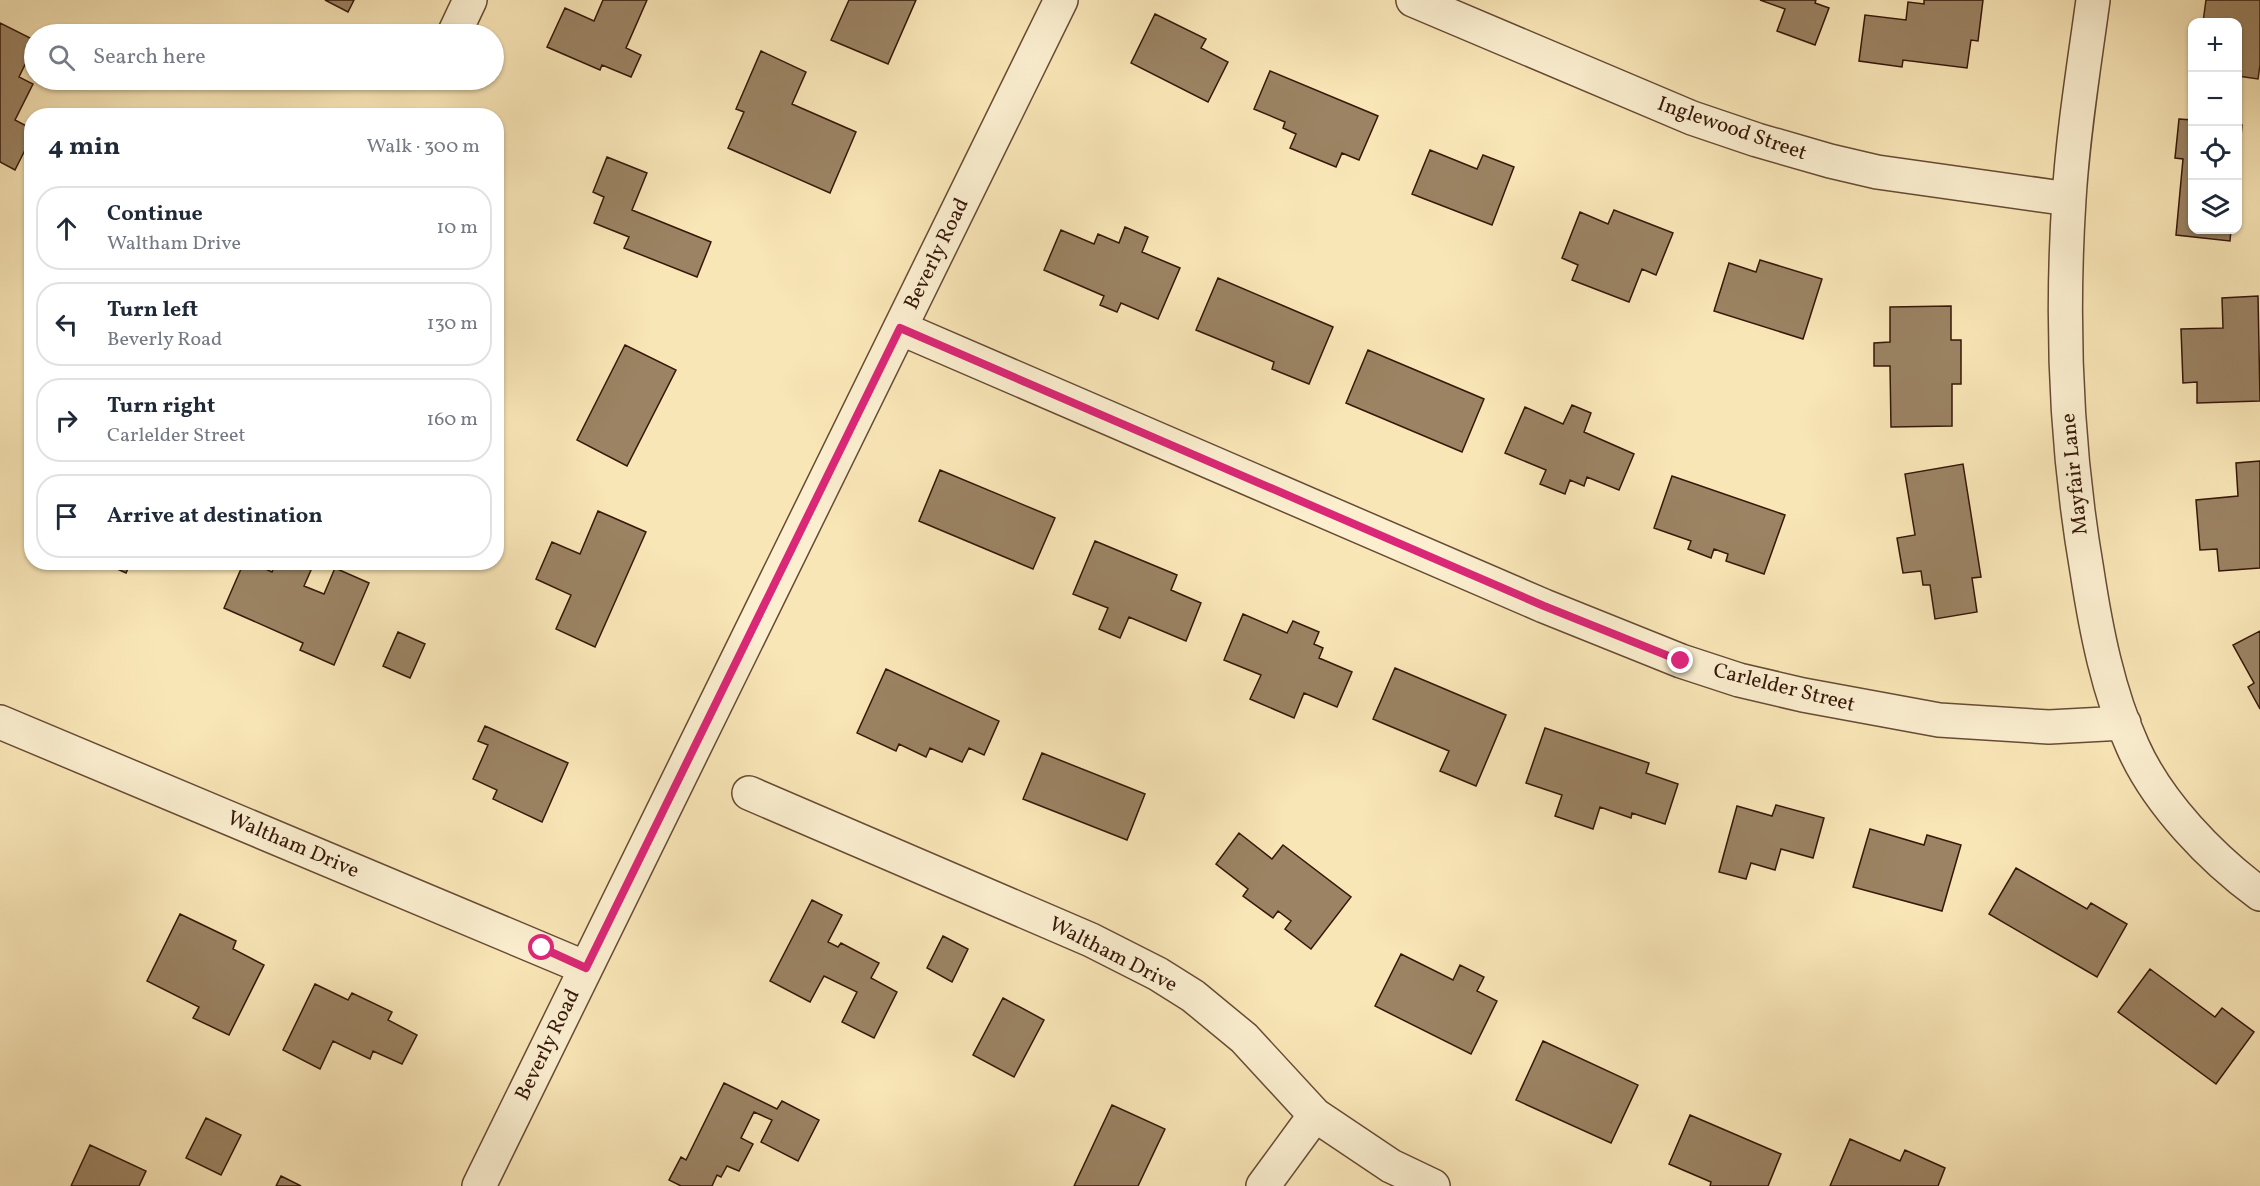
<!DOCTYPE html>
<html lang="en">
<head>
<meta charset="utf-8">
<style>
	:root { --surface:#fff; --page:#f2f2f3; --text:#1f2937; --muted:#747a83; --line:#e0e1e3 }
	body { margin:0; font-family:Vollkorn,serif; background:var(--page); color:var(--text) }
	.controls { position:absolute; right:18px; top:18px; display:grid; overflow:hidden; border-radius:12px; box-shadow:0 2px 4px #0004 }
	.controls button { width:54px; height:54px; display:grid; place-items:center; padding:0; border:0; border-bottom:2px solid var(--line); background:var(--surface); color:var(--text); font:30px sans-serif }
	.stop { position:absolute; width:18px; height:18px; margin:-14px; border:4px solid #db2777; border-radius:50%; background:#fff }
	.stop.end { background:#db2777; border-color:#fff; box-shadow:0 2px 6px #0008 }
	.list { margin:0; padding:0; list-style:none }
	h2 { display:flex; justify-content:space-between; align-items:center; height:78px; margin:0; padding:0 24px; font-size:26px }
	h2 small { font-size:20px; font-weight:400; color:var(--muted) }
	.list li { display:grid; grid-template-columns:39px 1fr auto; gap:18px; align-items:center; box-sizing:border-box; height:84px; margin:0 12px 12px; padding:0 12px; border:2px solid var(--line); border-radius:24px }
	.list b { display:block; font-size:22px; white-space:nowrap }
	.list p { margin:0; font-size:20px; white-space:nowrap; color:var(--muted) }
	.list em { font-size:20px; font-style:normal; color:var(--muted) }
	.icon { flex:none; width:33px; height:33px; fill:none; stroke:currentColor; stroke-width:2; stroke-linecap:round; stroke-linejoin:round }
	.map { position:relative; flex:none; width:2260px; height:1186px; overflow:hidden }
	.search { position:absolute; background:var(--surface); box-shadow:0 2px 4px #0004; left:24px; top:24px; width:480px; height:66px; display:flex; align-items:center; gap:15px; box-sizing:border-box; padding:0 21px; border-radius:33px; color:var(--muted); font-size:22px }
	.panel { position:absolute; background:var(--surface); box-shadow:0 2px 4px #0004; left:24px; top:108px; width:480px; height:462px; border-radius:24px }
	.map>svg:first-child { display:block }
	.building { fill:#9b8363; stroke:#361709; stroke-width:1.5 }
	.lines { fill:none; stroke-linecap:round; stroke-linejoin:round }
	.minor-casing { stroke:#674b34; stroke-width:36 }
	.minor { stroke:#fbefd0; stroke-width:33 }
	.route { stroke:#db2777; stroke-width:8 }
	.labels { text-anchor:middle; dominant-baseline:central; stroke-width:6; stroke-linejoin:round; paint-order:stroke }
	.street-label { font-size:21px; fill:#361709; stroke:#fbefd0 }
</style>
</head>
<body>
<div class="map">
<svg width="2260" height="1186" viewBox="0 0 2260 1186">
	<rect width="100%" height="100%" fill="#f9e6b7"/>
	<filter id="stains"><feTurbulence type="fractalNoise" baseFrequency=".00333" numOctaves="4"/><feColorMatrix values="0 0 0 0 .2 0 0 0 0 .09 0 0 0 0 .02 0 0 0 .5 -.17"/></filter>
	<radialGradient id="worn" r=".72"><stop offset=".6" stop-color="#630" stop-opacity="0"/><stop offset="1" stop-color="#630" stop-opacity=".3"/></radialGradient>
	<!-- building -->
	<path class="building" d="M 325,0 L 354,0 L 348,12 Z
		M 603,0 L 647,0 L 626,48 L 641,55 L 631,77 L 602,65 L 600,70 L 547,47 L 565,8 L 594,21 Z
		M 849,0 L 916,0 L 888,64 L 831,40 Z
		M 1760,0 L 1816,0 L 1815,3 L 1829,8 L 1815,45 L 1777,31 L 1785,9 Z
		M 1924,0 L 1983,0 L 1978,41 L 1971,40 L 1967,68 L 1903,60 L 1902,67 L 1859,61 L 1865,15 L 1906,20 L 1908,2 L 1924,4 Z
		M 2206,0 L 2260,0 L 2260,65 L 2258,79 L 2238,76 L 2238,22 L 2203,22 Z
		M 1155,14 L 1206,39 L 1201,48 L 1228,62 L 1208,102 L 1131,63 Z
		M 0,23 L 34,40 L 34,46 L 19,77 L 33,84 L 15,120 L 32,129 L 32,136 L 15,170 L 0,162 Z
		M 761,51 L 806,72 L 792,104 L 856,132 L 830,193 L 728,148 L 744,112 L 736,109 Z
		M 1270,71 L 1378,116 L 1359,160 L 1342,153 L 1336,167 L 1290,148 L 1296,134 L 1283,128 L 1285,122 L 1254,109 Z
		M 2179,119 L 2192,120 L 2192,230 L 2231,230 L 2230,241 L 2176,235 L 2183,159 L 2175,158 Z
		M 2238,124 L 2242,125 L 2238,170 Z
		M 1430,150 L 1477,169 L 1483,155 L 1514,167 L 1492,225 L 1412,194 Z
		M 607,157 L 647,173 L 632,210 L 711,242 L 697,277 L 624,248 L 629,237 L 594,223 L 604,197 L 593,192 Z
		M 1614,210 L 1673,233 L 1656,275 L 1642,269 L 1629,302 L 1572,280 L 1578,265 L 1562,258 L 1580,212 L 1608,224 Z
		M 1125,227 L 1148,237 L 1142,252 L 1180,268 L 1158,319 L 1121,303 L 1117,312 L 1100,305 L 1104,296 L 1044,270 L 1061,230 L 1094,244 L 1098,234 L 1119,243 Z
		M 1760,260 L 1822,279 L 1803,339 L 1714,311 L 1729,263 L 1756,272 Z
		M 1218,278 L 1333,327 L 1309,384 L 1272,369 L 1274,362 L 1196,330 Z
		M 2258,296 L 2260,401 L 2197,403 L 2197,382 L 2183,383 L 2181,329 L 2223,328 L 2222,298 Z
		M 1951,306 L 1951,340 L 1961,340 L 1961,384 L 1952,384 L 1952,426 L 1891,427 L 1890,366 L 1874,366 L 1874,343 L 1890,342 L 1890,307 Z
		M 625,345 L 676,370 L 627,466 L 577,440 Z
		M 1368,350 L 1484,399 L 1462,452 L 1346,403 Z
		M 1572,405 L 1591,413 L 1584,432 L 1634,454 L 1619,490 L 1587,477 L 1584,486 L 1570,480 L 1565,494 L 1540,484 L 1546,470 L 1505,453 L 1525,407 L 1563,424 Z
		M 2260,461 L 2260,568 L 2219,571 L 2217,549 L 2200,550 L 2196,500 L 2238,496 L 2236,463 Z
		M 1963,464 L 1981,577 L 1972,578 L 1977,612 L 1935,619 L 1930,585 L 1923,585 L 1921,571 L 1903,573 L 1897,538 L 1915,535 L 1905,474 Z
		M 940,470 L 1055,518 L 1033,569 L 919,521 Z
		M 1672,476 L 1785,515 L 1764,574 L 1726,561 L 1728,554 L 1714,549 L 1711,558 L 1688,549 L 1691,541 L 1654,528 Z
		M 598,511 L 646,532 L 595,647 L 556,629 L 571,595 L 536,579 L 552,542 L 580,554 Z
		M 1095,541 L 1177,575 L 1171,590 L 1201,603 L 1186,641 L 1129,617 L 1120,638 L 1099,629 L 1108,608 L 1073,594 Z
		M 102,562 L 131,562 L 126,573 Z
		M 244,562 L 250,562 L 272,572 L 276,562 L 294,562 L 311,570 L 304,586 L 324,594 L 335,568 L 369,583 L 334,665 L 300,650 L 303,643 L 224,608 Z
		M 1243,614 L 1287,633 L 1293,621 L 1319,632 L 1314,644 L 1323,648 L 1319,658 L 1352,672 L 1337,707 L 1304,693 L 1294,718 L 1250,699 L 1261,675 L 1224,660 Z
		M 2260,631 L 2260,709 L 2248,687 L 2254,683 L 2233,645 Z
		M 398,632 L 425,644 L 410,678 L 383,666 Z
		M 1395,668 L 1506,715 L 1476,786 L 1440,771 L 1449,751 L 1373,719 Z
		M 886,669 L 999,721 L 984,755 L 969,748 L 962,762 L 930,748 L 926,757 L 899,744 L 896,751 L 857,733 Z
		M 485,726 L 568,763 L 542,822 L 493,799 L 497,790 L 473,779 L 488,745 L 478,741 Z
		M 1545,728 L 1649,763 L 1646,773 L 1678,784 L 1665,824 L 1632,813 L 1631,818 L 1600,807 L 1593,829 L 1555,816 L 1562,795 L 1526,783 Z
		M 1042,753 L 1145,794 L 1127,840 L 1023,799 Z
		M 1776,805 L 1824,818 L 1813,858 L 1781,849 L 1775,870 L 1751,863 L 1746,879 L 1719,872 L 1737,806 L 1772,816 Z
		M 1870,829 L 1924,845 L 1927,835 L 1961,845 L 1942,911 L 1853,887 Z
		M 1239,833 L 1272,859 L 1283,845 L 1351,897 L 1311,949 L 1285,929 L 1291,921 L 1278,911 L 1273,918 L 1243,896 L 1248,889 L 1216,864 Z
		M 2016,868 L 2087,909 L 2091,903 L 2127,924 L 2097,977 L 1989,914 Z
		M 812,900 L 842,915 L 828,942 L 838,947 L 841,943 L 879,963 L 871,978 L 897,992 L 874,1038 L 842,1022 L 857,992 L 824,976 L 810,1002 L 770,981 Z
		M 180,914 L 236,941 L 233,949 L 264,965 L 229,1035 L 193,1018 L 199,1007 L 147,981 Z
		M 943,936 L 968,949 L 952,982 L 927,968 Z
		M 1401,954 L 1453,980 L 1460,965 L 1484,977 L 1477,991 L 1497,1001 L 1471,1054 L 1375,1006 Z
		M 2150,969 L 2215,1017 L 2222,1008 L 2254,1032 L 2216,1084 L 2118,1012 Z
		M 315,984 L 348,1000 L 352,993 L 392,1012 L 388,1020 L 417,1035 L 402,1064 L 373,1051 L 370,1059 L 333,1041 L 320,1069 L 283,1050 Z
		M 1003,998 L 1044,1020 L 1014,1077 L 973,1055 Z
		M 1543,1041 L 1638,1085 L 1611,1143 L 1516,1100 Z
		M 724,1083 L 777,1109 L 782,1101 L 819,1120 L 798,1161 L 761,1142 L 772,1120 L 754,1112 L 741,1138 L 753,1144 L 739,1171 L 727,1166 L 721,1177 L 717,1175 L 712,1186 L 681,1186 L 669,1180 L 681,1157 L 686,1160 Z
		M 1112,1105 L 1165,1129 L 1138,1186 L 1074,1186 Z
		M 1690,1115 L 1781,1154 L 1768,1186 L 1710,1186 L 1711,1182 L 1669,1164 Z
		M 206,1118 L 241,1135 L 221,1175 L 186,1158 Z
		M 1850,1139 L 1900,1161 L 1905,1150 L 1945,1168 L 1938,1186 L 1830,1186 Z
		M 90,1145 L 146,1171 L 139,1186 L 71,1186 Z
		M 281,1176 L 301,1186 L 276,1186 Z"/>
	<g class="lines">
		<!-- minor casing -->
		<g class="minor-casing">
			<path id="minor" d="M 1413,0 L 1692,118 L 1757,140 L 1830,161 L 1877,172 L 2069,199
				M 2093,0 C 2084,66 2073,133 2069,199 C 2061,324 2066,449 2087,571 C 2096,630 2108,692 2133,747 C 2158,803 2211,858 2260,894
				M 454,34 L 470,0
				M 900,328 L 1544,606 L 1681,661 L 1739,680 L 1803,695 L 1939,720 L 2049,727 L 2124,723
				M 0,722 L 586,968
				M 749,793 L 1091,940 L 1158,974 L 1193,996 L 1244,1038 L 1315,1115 L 1391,1166 L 1433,1186
				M 479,1186 L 1061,0
				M 1263,1186 L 1315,1115"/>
		</g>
		<!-- minor -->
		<use href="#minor" class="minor"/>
	</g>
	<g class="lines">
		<!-- route -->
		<path class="route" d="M 542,948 L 586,968 L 900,328 L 1544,606 L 1681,661"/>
	</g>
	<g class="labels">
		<!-- street labels -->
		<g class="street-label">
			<text transform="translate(1732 129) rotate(19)">Inglewood Street</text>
			<text transform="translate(937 254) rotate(-64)">Beverly Road</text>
			<text transform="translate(2075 474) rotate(-96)">Mayfair Lane</text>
			<text transform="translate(1784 688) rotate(14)">Carlelder Street</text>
			<text transform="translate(293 845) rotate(23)">Waltham Drive</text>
			<text transform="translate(1113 955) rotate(27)">Waltham Drive</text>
			<text transform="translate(548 1045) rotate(-64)">Beverly Road</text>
		</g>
	</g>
	<rect width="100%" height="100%" filter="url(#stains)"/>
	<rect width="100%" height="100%" fill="url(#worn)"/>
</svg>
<div class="controls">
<button>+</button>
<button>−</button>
<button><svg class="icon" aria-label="locate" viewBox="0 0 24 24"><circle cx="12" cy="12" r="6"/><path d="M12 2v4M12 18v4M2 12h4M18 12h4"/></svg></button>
<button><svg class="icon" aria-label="layers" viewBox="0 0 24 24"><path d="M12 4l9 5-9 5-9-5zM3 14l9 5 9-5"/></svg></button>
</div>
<div class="stop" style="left:542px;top:948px"></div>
<div class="stop end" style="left:1681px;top:661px"></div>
<div class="search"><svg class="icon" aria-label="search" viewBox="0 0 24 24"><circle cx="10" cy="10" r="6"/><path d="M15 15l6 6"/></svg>Search here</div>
<section class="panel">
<h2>4 min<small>Walk · 300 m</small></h2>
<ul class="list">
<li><svg class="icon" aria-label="ahead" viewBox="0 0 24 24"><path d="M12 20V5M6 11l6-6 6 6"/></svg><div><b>Continue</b><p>Waltham Drive</p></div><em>10 m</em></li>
<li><svg class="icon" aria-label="left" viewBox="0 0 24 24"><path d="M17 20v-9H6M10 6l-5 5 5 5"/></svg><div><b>Turn left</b><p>Beverly Road</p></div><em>130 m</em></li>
<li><svg class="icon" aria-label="right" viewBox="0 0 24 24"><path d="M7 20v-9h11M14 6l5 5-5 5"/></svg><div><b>Turn right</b><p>Carlelder Street</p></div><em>160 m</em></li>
<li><svg class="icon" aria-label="arrive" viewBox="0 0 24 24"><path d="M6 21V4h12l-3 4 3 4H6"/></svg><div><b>Arrive at destination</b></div></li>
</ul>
</section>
</div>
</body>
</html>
